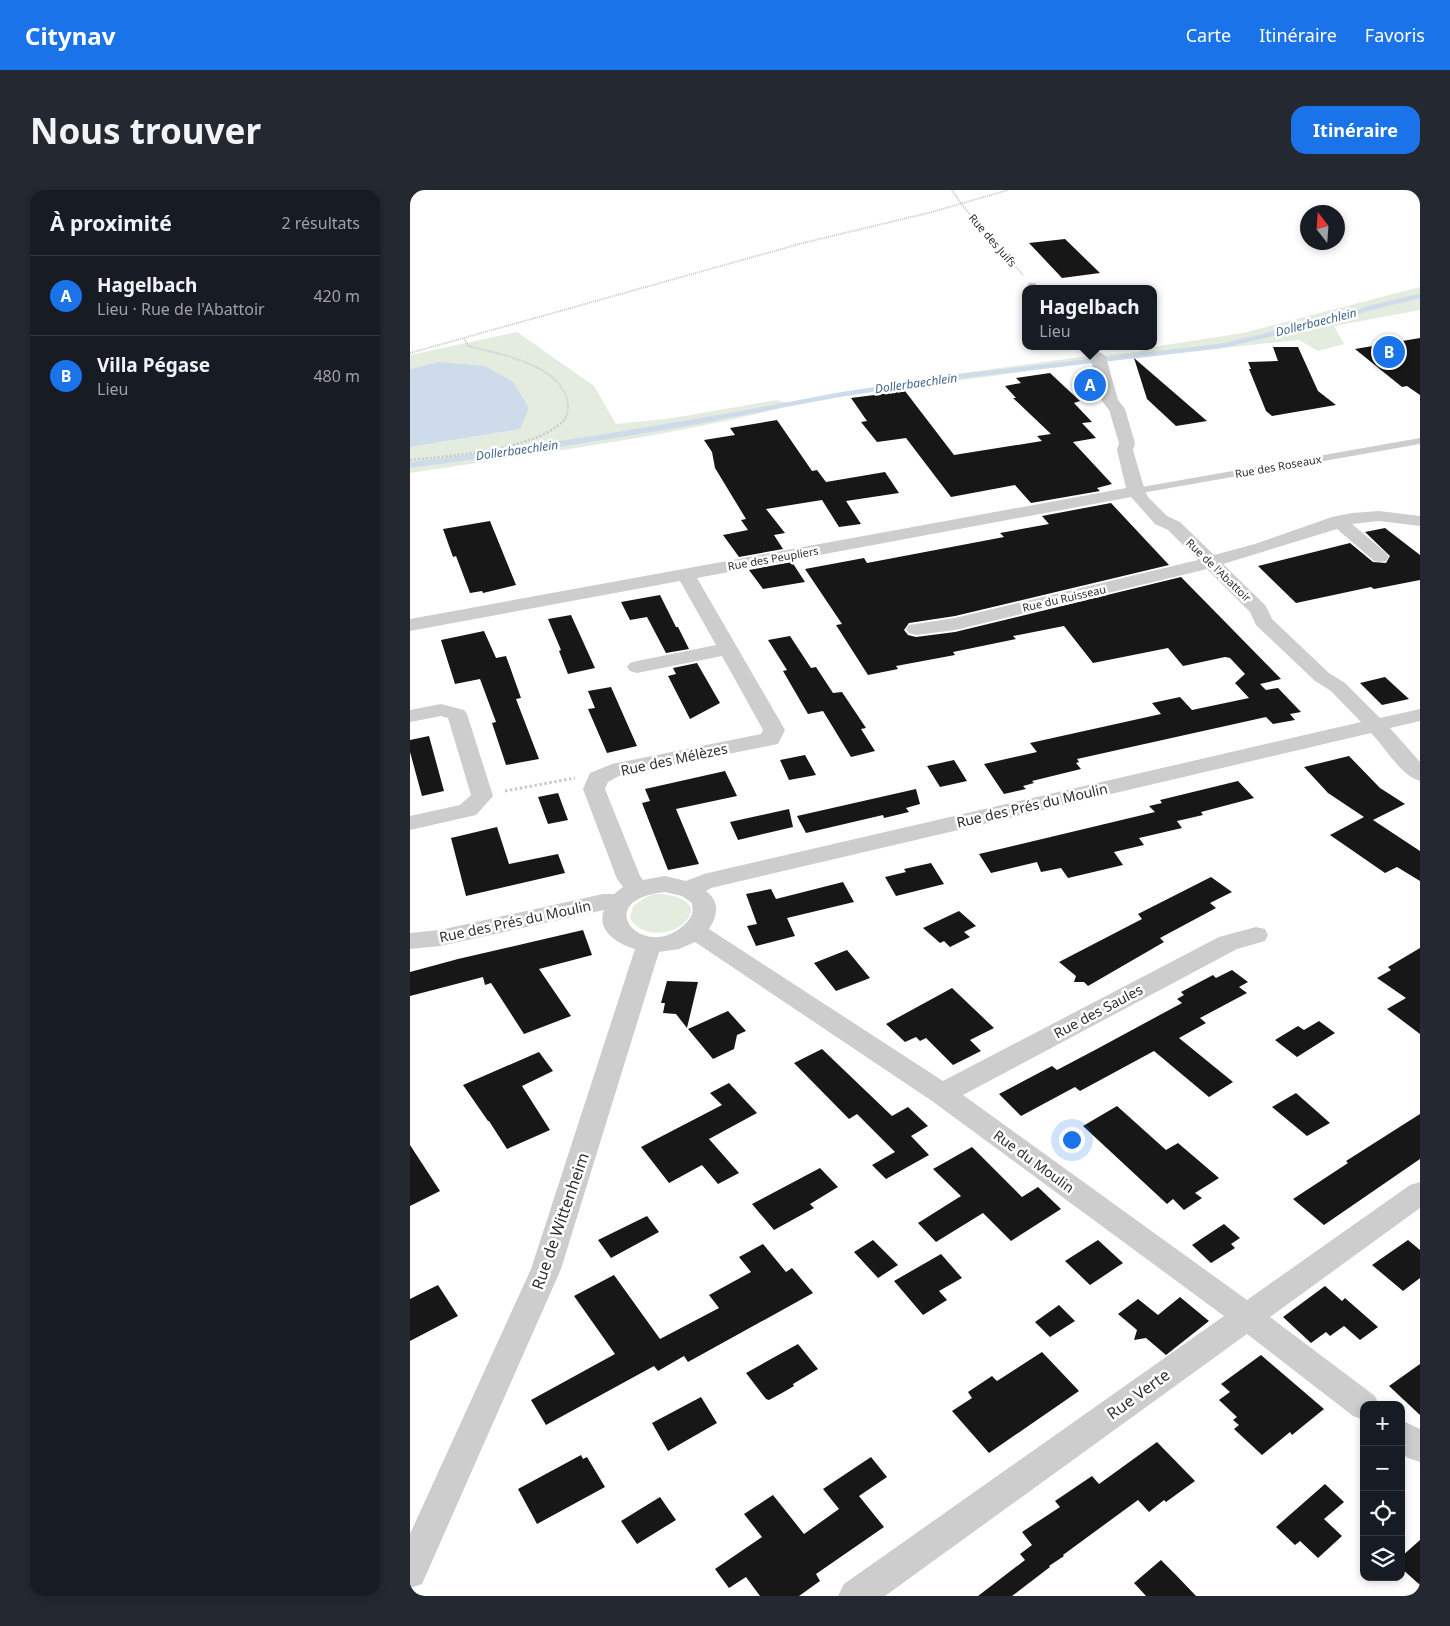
<!DOCTYPE html>
<html lang="fr">
<head>
<meta charset="utf-8">
<style>
	:root { --surface:#171b24; --page:#242831; --text:#f1f3f6; --muted:#9ea1a6; --line:#363941; --accent:#1a73e8 }
	body { margin:0; font-family:"Noto Sans",sans-serif; background:var(--page); color:var(--text) }
	.controls { position:absolute; right:15px; bottom:15px; display:grid; overflow:hidden; border-radius:10px; box-shadow:0 2px 8px #0003 }
	.controls button { width:45px; height:45px; display:grid; place-items:center; padding:0; border:0; border-bottom:1px solid var(--line); background:var(--surface); color:var(--text); font:25px sans-serif }
	.compass { position:absolute; left:890px; top:15px; width:45px; height:45px; border-radius:50%; background:var(--surface); box-shadow:0 2px 8px #0003; rotate:343deg }
	.you { position:absolute; left:661px; top:949px; width:18px; height:18px; margin:-12px; border:4px solid #fff; border-radius:50%; background:#1a73e8; box-shadow:0 0 0 8px #1a73e833 }
	.badge { display:grid; place-items:center; width:32px; height:32px; border-radius:50%; background:var(--accent); color:#fff; font-size:16px; font-weight:700 }
	.pin { position:absolute; translate:-50% -50%; border:2px solid #fff; box-shadow:0 1px 5px #0006 }
	.popup { position:absolute; left:612px; top:95px; width:135px; height:65px; box-sizing:border-box; display:grid; place-content:center; border-radius:10px; background:var(--surface); filter:drop-shadow(0 1px 4px #0005); font-size:16px; white-space:nowrap; color:var(--muted) }
	.popup b { font-size:19px; color:var(--text) }
	.popup::after { content:''; position:absolute; left:50%; top:100%; margin-left:-10px; border:10px solid transparent; border-top-color:var(--surface) }
	.list { margin:0; padding:0; list-style:none }
	h2 { display:flex; justify-content:space-between; align-items:center; height:65px; margin:0; padding:0 20px; font-size:21px }
	h2 small { font-size:16px; font-weight:400; color:var(--muted) }
	.list li { display:grid; grid-template-columns:32px 1fr auto; gap:15px; align-items:center; box-sizing:border-box; height:80px; padding:0 20px; border-top:1px solid var(--line) }
	.list b { display:block; font-size:19px; white-space:nowrap }
	.list p { margin:0; font-size:16px; white-space:nowrap; color:var(--muted) }
	.list em { font-size:16px; font-style:normal; color:var(--muted) }
	.icon { flex:none; width:28px; height:28px; fill:none; stroke:currentColor; stroke-width:2; stroke-linecap:round; stroke-linejoin:round }
	.map { position:relative; flex:none; width:1010px; height:1406px; overflow:hidden; border-radius:15px }
	header { display:flex; align-items:center; gap:30px; box-sizing:border-box; height:70px; padding:0 25px; background:var(--accent); color:#fff }
	header strong { font-size:24px }
	nav { display:flex; gap:28px; margin-inline-start:auto; font-size:18px }
	.intro { display:flex; align-items:center; justify-content:space-between; box-sizing:border-box; height:120px; padding:0 30px }
	h1 { margin:0; font-size:35px }
	.button { padding:12px 22px; border-radius:15px; background:var(--accent); color:#fff; font-size:18px; font-weight:700 }
	main { display:flex; gap:30px; padding:0 30px }
	aside { flex:1; background:var(--surface); border-radius:15px; box-shadow:0 2px 8px #0003 }
	.map>svg:first-child { display:block }
	.green { fill:#e4ebdf }
	.water { fill:#cddbea }
	.lines { fill:none; stroke-linecap:round; stroke-linejoin:round }
	.stream-far1 { stroke:#cddbea; stroke-width:4.5 }
	.stream { stroke:#cddbea; stroke-width:5.5 }
	.building { fill:#171717 }
	.path-far2 { stroke:#cacaca; stroke-width:2; stroke-dasharray:1 1; stroke-linecap:butt }
	.path-far1 { stroke:#cacaca; stroke-width:2.5; stroke-dasharray:2 2; stroke-linecap:butt }
	.path { stroke:#cacaca; stroke-width:3; stroke-dasharray:2.5 2.5; stroke-linecap:butt }
	.lane { fill:#cdcdcd; fill-rule:evenodd }
	.street { fill:#cdcdcd; fill-rule:evenodd }
	.labels { text-anchor:middle; dominant-baseline:central; stroke-width:5; stroke-linejoin:round; paint-order:stroke }
	.far-street-label { font-size:11px; fill:#303030; stroke:#fff }
	.far-water-label { font-size:12px; font-style:italic; fill:#44688b; stroke:#fff }
	.street-label { font-size:14px; fill:#303030; stroke:#fff }
	.near-street-label { font-size:16px; fill:#303030; stroke:#fff }
</style>
</head>
<body>
<header>
<strong>Citynav</strong>
<nav><a>Carte</a><a>Itinéraire</a><a>Favoris</a></nav>
</header>
<div class="intro"><h1>Nous trouver</h1><a class="button">Itinéraire</a></div>
<main>
<aside>
<h2>À proximité<small>2 résultats</small></h2>
<ul class="list">
<li><span class="badge">A</span><div><b>Hagelbach</b><p>Lieu · Rue de l'Abattoir</p></div><em>420 m</em></li>
<li><span class="badge">B</span><div><b>Villa Pégase</b><p>Lieu</p></div><em>480 m</em></li>
</ul>
</aside>
<div class="map">
<svg width="1010" height="1406" viewBox="0 0 1010 1406">
	<rect width="100%" height="100%" fill="#fff"/>
	<!-- green -->
	<path class="green" d="M 1010,97 L 1010,120 L 924,136 L 934,154 L 908,161 L 889,150 L 708,169 L 471,201 L 479,193 L 671,167 L 727,162 L 749,156 L 833,143 Z
		M 107,142 L 184,196 L 206,234 L 263,228 L 367,210 L 383,215 C 258,247 128,263 0,283 L 0,257 L 110,239 L 28,172 L 0,179 L 0,165 Z
		M 245,704 C 260,703 295,711 275,732 C 261,747 230,747 220,728 L 223,716 L 236,707 Z"/>
	<!-- water -->
	<path class="water" d="M 28,172 L 75,176 L 103,192 L 119,218 L 110,239 L 0,257 L 0,179 Z"/>
	<g class="lines">
		<!-- stream-far1 -->
		<path class="stream-far1" d="M 300,229 L 428,205 L 544,187 L 811,156 L 934,127 L 956,119 L 1010,106"/>
		<!-- stream -->
		<path class="stream" d="M 0,275 C 103,262 205,246 306,228"/>
	</g>
	<!-- building -->
	<path class="building" d="M 655,49 L 690,83 L 652,88 L 619,53 Z
		M 1010,148 L 1010,205 L 997,196 L 992,197 L 945,159 Z
		M 863,157 L 888,157 L 908,201 L 926,215 L 862,226 L 856,221 L 839,179 L 841,179 L 838,172 L 868,171 Z
		M 724,168 L 797,231 L 766,236 L 737,209 Z
		M 640,183 L 670,211 L 664,213 L 682,232 L 672,233 L 686,248 L 663,252 L 702,294 L 687,298 L 690,301 L 621,313 L 605,295 L 541,307 L 496,248 L 467,252 L 451,232 L 457,231 L 441,208 L 495,201 L 544,265 L 632,251 L 627,246 L 641,244 L 603,208 L 606,208 L 595,196 L 611,193 L 606,188 Z
		M 367,230 L 402,281 L 407,280 L 416,292 L 475,282 L 489,303 L 436,311 L 451,334 L 429,337 L 412,310 L 356,319 L 375,343 L 364,345 L 373,359 L 329,367 L 313,345 L 338,340 L 331,330 L 336,329 L 305,278 L 302,262 L 294,250 L 325,245 L 320,238 Z
		M 701,313 L 759,375 L 545,426 L 499,433 L 494,440 L 498,445 L 506,447 L 545,442 L 771,387 L 871,489 L 850,494 L 856,500 L 868,498 L 891,522 L 880,524 L 885,530 L 863,534 L 856,527 L 667,569 L 669,572 L 666,573 L 671,579 L 622,591 L 624,593 L 613,596 L 616,599 L 594,604 L 574,574 L 627,562 L 620,553 L 751,524 L 742,513 L 770,507 L 782,520 L 839,508 L 825,493 L 835,484 L 820,468 L 815,467 L 773,476 L 758,458 L 683,473 L 654,436 L 603,446 L 606,449 L 543,462 L 545,465 L 486,476 L 488,479 L 458,485 L 426,435 L 432,434 L 395,379 L 454,368 L 457,373 L 594,347 L 590,343 L 639,334 L 632,326 Z
		M 80,331 L 106,395 L 73,403 L 72,401 L 60,403 L 46,366 L 43,367 L 33,339 Z
		M 975,338 L 1010,365 L 1010,390 L 964,399 L 961,397 L 886,413 L 848,376 L 940,353 L 963,372 L 976,373 L 980,366 L 955,342 Z
		M 382,372 L 395,392 L 353,399 L 339,380 Z
		M 250,405 L 266,437 L 268,437 L 279,459 L 256,463 L 237,427 L 220,430 L 211,412 Z
		M 161,425 L 185,478 L 158,484 L 149,461 L 151,460 L 138,429 Z
		M 74,441 L 86,468 L 96,466 L 111,508 L 106,509 L 129,569 L 96,575 L 82,533 L 86,532 L 70,489 L 45,494 L 31,450 Z
		M 380,446 L 401,478 L 406,477 L 423,503 L 432,502 L 456,538 L 451,539 L 465,561 L 441,567 L 413,521 L 398,524 L 373,481 L 377,480 L 358,450 Z
		M 287,473 L 310,513 L 280,529 L 258,486 L 266,484 L 263,478 Z
		M 975,487 L 999,509 L 972,515 L 950,493 Z
		M 201,497 L 227,556 L 197,563 L 178,519 L 185,518 L 178,501 Z
		M 19,546 L 34,601 L 12,606 L 0,562 L 0,550 Z
		M 395,565 L 406,585 L 379,590 L 370,570 Z
		M 939,566 L 970,598 L 995,614 L 963,630 L 1010,661 L 1010,691 L 987,677 L 975,683 L 920,645 L 954,627 L 918,603 L 894,577 Z
		M 544,570 L 557,591 L 530,597 L 517,576 Z
		M 315,581 L 327,606 L 266,619 L 289,674 L 258,680 L 232,613 L 240,611 L 235,599 Z
		M 828,591 L 844,608 L 791,622 L 793,625 L 767,631 L 772,638 L 729,648 L 734,655 L 704,662 L 713,675 L 658,688 L 651,678 L 631,682 L 627,672 L 581,683 L 569,664 L 745,622 L 739,616 L 752,613 L 750,610 Z
		M 506,599 L 510,614 L 496,618 L 499,622 L 474,628 L 473,625 L 396,643 L 387,626 Z
		M 148,603 L 158,630 L 138,634 L 128,607 Z
		M 379,619 L 383,637 L 328,650 L 320,632 Z
		M 87,637 L 99,674 L 148,664 L 155,683 L 56,706 L 41,648 Z
		M 521,673 L 534,694 L 486,706 L 475,687 L 496,682 L 494,679 Z
		M 801,687 L 822,702 L 800,713 L 806,718 L 750,748 L 754,752 L 678,796 L 674,792 L 664,792 L 666,786 L 649,772 L 732,729 L 728,724 Z
		M 433,692 L 444,712 L 377,728 L 385,746 L 346,756 L 337,736 L 347,734 L 336,704 L 361,699 L 366,709 Z
		M 549,721 L 566,736 L 554,742 L 560,747 L 540,757 L 534,751 L 530,753 L 513,738 Z
		M 173,740 L 182,765 L 129,779 L 161,826 L 114,844 L 81,793 L 75,795 L 73,787 L 0,806 L 0,782 L 48,769 Z
		M 1010,758 L 1010,844 L 977,819 L 996,808 L 967,788 L 981,780 L 978,777 Z
		M 437,760 L 460,788 L 426,801 L 404,773 Z
		M 822,780 L 838,792 L 829,797 L 837,803 L 790,828 L 796,833 L 769,848 L 823,892 L 799,907 L 744,861 L 670,901 L 665,897 L 611,926 L 589,904 L 642,876 L 647,880 L 685,860 L 772,813 L 767,809 L 774,805 L 771,802 L 803,785 L 806,788 Z
		M 257,791 L 288,792 L 277,838 L 266,824 L 253,823 L 255,813 L 251,813 Z
		M 542,798 L 584,838 L 560,850 L 571,861 L 543,875 L 516,848 L 510,851 L 506,847 L 495,852 L 476,834 Z
		M 318,821 L 336,841 L 327,845 L 324,859 L 303,869 L 278,839 Z
		M 909,831 L 925,843 L 887,867 L 865,850 L 888,836 L 894,840 Z
		M 412,859 L 482,926 L 498,917 L 518,936 L 501,946 L 519,965 L 476,989 L 462,975 L 485,962 L 447,924 L 439,929 L 384,873 Z
		M 129,862 L 143,881 L 112,896 L 140,940 L 97,959 L 79,931 L 78,931 L 53,895 Z
		M 319,893 L 347,923 L 299,949 L 329,983 L 308,994 L 292,975 L 259,993 L 231,957 L 312,915 L 300,903 Z
		M 886,903 L 920,933 L 897,946 L 862,917 Z
		M 707,916 L 756,960 L 768,953 L 809,988 L 785,1003 L 792,1008 L 774,1020 L 763,1009 L 757,1014 L 673,936 Z
		M 1010,924 L 1010,969 L 914,1035 L 883,1009 L 938,973 L 936,971 Z
		M 0,955 L 30,1001 L 0,1016 Z
		M 562,957 L 612,1007 L 628,997 L 651,1019 L 601,1051 L 573,1023 L 526,1052 L 508,1033 L 551,1006 L 523,979 Z
		M 410,978 L 428,997 L 400,1014 L 404,1018 L 364,1040 L 342,1014 Z
		M 237,1026 L 249,1042 L 201,1068 L 188,1050 Z
		M 814,1034 L 830,1048 L 821,1054 L 825,1058 L 801,1073 L 782,1055 Z
		M 463,1050 L 488,1075 L 468,1088 L 444,1062 Z
		M 688,1050 L 713,1073 L 680,1095 L 655,1071 Z
		M 998,1050 L 1010,1060 L 1010,1088 L 993,1101 L 962,1075 Z
		M 353,1054 L 376,1082 L 382,1078 L 403,1103 L 278,1172 L 274,1166 L 248,1181 L 244,1176 L 136,1235 L 121,1210 L 205,1164 L 164,1106 L 204,1085 L 250,1149 L 309,1118 L 299,1105 L 341,1082 L 329,1067 Z
		M 531,1064 L 552,1088 L 529,1101 L 537,1110 L 513,1125 L 484,1091 Z
		M 28,1095 L 48,1126 L 0,1151 L 0,1109 Z
		M 915,1096 L 932,1111 L 935,1108 L 968,1137 L 950,1150 L 934,1136 L 920,1146 L 916,1142 L 901,1153 L 873,1127 Z
		M 770,1107 L 799,1131 L 756,1165 L 736,1148 L 724,1150 L 727,1140 L 708,1124 L 728,1109 L 748,1125 Z
		M 649,1115 L 665,1131 L 640,1147 L 625,1132 Z
		M 388,1154 L 408,1179 L 383,1194 L 384,1196 L 372,1203 L 359,1210 L 356,1209 L 336,1183 Z
		M 632,1162 L 669,1201 L 579,1263 L 542,1221 L 562,1208 L 558,1202 L 582,1186 L 587,1191 Z
		M 851,1165 L 914,1219 L 882,1245 L 880,1242 L 852,1265 L 824,1239 L 829,1235 L 823,1230 L 827,1227 L 809,1210 L 820,1202 L 811,1194 Z
		M 1010,1174 L 1010,1225 L 979,1196 Z
		M 291,1207 L 307,1233 L 258,1261 L 242,1233 Z
		M 747,1252 L 785,1291 L 756,1312 L 754,1310 L 739,1322 L 728,1310 L 653,1365 L 654,1366 L 639,1376 L 640,1377 L 602,1406 L 568,1406 L 615,1370 L 610,1364 L 622,1355 L 612,1342 L 650,1317 L 645,1311 L 682,1286 L 689,1294 Z
		M 171,1265 L 173,1269 L 177,1267 L 195,1297 L 127,1334 L 108,1299 Z
		M 461,1267 L 477,1287 L 449,1306 L 474,1337 L 406,1384 L 410,1391 L 389,1406 L 350,1406 L 336,1387 L 319,1398 L 305,1379 L 352,1347 L 334,1324 L 363,1305 L 394,1344 L 429,1319 L 413,1299 Z
		M 915,1294 L 934,1312 L 914,1329 L 932,1346 L 908,1368 L 890,1351 L 885,1355 L 866,1337 Z
		M 250,1307 L 266,1330 L 227,1354 L 211,1331 Z
		M 1010,1350 L 1010,1395 L 991,1378 L 991,1367 Z
		M 751,1370 L 766,1385 L 786,1406 L 736,1406 L 724,1393 Z"/>
	<g class="lines">
		<!-- path-far2 -->
		<path class="path-far2" d="M 542,0 L 552,15 L 613,85
			M 54,148 L 58,156 C 89,164 149,174 157,210 C 159,217 158,222 155,229
			M 0,163 L 393,53 L 522,22 L 598,0"/>
		<!-- path-far1 -->
		<path class="path-far1" d="M 0,270 C 40,266 130,260 156,228"/>
		<!-- path -->
		<path class="path" d="M 95,601 L 165,588"/>
		<!-- lane -->
		<path class="lane" d="M 619,93 L 625,93 L 630,99 L 622,99 L 618,95 Z
			M 677,156 L 685,156 L 692,167 L 691,169 L 685,169 Z
			M 1010,248 L 1010,254 L 726,304 L 721,301 L 726,298 Z"/>
		<!-- street -->
		<path class="street" d="M 688,162 L 693,164 L 696,167 L 708,210 L 715,219 L 725,253 L 723,260 L 735,301 L 738,307 L 757,326 L 770,332 L 804,365 L 845,354 L 922,327 L 942,323 L 969,321 L 1010,326 L 1010,336 L 969,331 L 942,334 L 976,363 L 979,367 L 976,371 L 970,372 L 964,371 L 927,339 L 813,374 L 856,416 L 862,429 L 919,483 L 935,493 L 970,528 L 1010,519 L 1010,531 L 980,538 L 1010,572 L 1010,591 C 991,586 975,557 961,543 L 301,698 L 296,701 C 310,712 308,725 299,739 L 533,891 L 809,747 L 846,737 L 855,739 L 858,745 L 855,751 L 827,759 L 553,905 L 837,1110 L 1000,995 L 1010,992 L 1010,1018 L 860,1127 L 965,1206 L 969,1215 L 954,1215 L 954,1230 L 943,1226 L 837,1144 L 475,1406 L 428,1406 L 434,1394 L 814,1126 L 522,911 L 285,752 L 269,759 L 249,762 L 151,1079 L 12,1394 L 0,1398 L 0,1344 L 121,1079 L 225,759 C 208,754 186,741 194,720 L 30,756 L 0,759 L 0,743 L 30,740 L 193,704 L 204,704 L 213,697 L 207,689 L 173,599 L 180,583 L 202,574 L 351,544 L 353,540 L 312,466 L 227,483 L 220,481 L 217,477 L 220,473 L 227,471 L 306,455 L 270,391 L 0,441 L 0,429 L 716,298 L 707,260 L 709,253 L 699,220 L 692,211 L 680,167 L 683,164 ZM 721,307 L 745,334 L 758,340 L 788,370 L 545,428 L 499,435 L 496,439 L 499,443 L 506,445 L 545,440 L 797,379 L 840,422 L 846,435 L 905,491 L 921,501 L 951,532 L 294,684 L 276,691 L 255,686 L 233,690 L 230,686 L 195,599 L 198,592 L 209,586 L 368,554 L 375,540 L 287,388 ZM 255,702 L 272,706 L 282,713 C 284,724 281,729 273,736 C 232,772 179,710 255,702 Z
			M 31,514 L 54,520 L 57,524 L 83,606 L 66,625 L 0,640 L 0,626 L 50,615 L 61,605 L 38,528 L 31,526 L 0,532 L 0,520 Z
			M 991,1230 L 1010,1239 L 1010,1272 L 998,1268 L 991,1263 Z"/>
	</g>
	<g class="labels">
		<!-- far-street labels -->
		<g class="far-street-label">
			<text transform="translate(583 50) rotate(49)">Rue des Juifs</text>
			<text transform="translate(868 276) rotate(-10)">Rue des Roseaux</text>
			<text transform="translate(363 368) rotate(-10)">Rue des Peupliers</text>
			<text transform="translate(809 380) rotate(44)">Rue de l'Abattoir</text>
			<text transform="translate(654 408) rotate(-13)">Rue du Ruisseau</text>
		</g>
		<!-- far-water labels -->
		<g class="far-water-label">
			<text transform="translate(906 132) rotate(-14)">Dollerbaechlein</text>
			<text transform="translate(506 193) rotate(-8)">Dollerbaechlein</text>
			<text transform="translate(107 260) rotate(-8)">Dollerbaechlein</text>
		</g>
		<!-- street labels -->
		<g class="street-label">
			<text transform="translate(264 569) rotate(-12)">Rue des Mélèzes</text>
			<text transform="translate(622 615) rotate(-13)">Rue des Prés du Moulin</text>
			<text transform="translate(105 731) rotate(-12)">Rue des Prés du Moulin</text>
			<text transform="translate(688 821) rotate(-28)">Rue des Saules</text>
			<text transform="translate(624 971) rotate(36)">Rue du Moulin</text>
		</g>
		<!-- near-street labels -->
		<g class="near-street-label">
			<text transform="translate(150 1031) rotate(-71)">Rue de Wittenheim</text>
			<text transform="translate(728 1204) rotate(-36)">Rue Verte</text>
		</g>
	</g>
</svg>
<div class="controls">
<button>+</button>
<button>−</button>
<button><svg class="icon" aria-label="locate" viewBox="0 0 24 24"><circle cx="12" cy="12" r="6"/><path d="M12 2v4M12 18v4M2 12h4M18 12h4"/></svg></button>
<button><svg class="icon" aria-label="layers" viewBox="0 0 24 24"><path d="M12 4l9 5-9 5-9-5zM3 14l9 5 9-5"/></svg></button>
</div>
<svg class="compass" viewBox="-18 -18 36 36"><path d="M0-13l5 13h-10z" fill="#e53935"/><path d="M0 13l5-13h-10z" fill="#9ea1a6"/></svg>
<div class="you"></div>
<div class="pin badge" style="left:680px;top:195px">A</div>
<div class="popup"><b>Hagelbach</b>Lieu</div>
<div class="pin badge" style="left:979px;top:162px">B</div>
</div>
</main>
</body>
</html>
